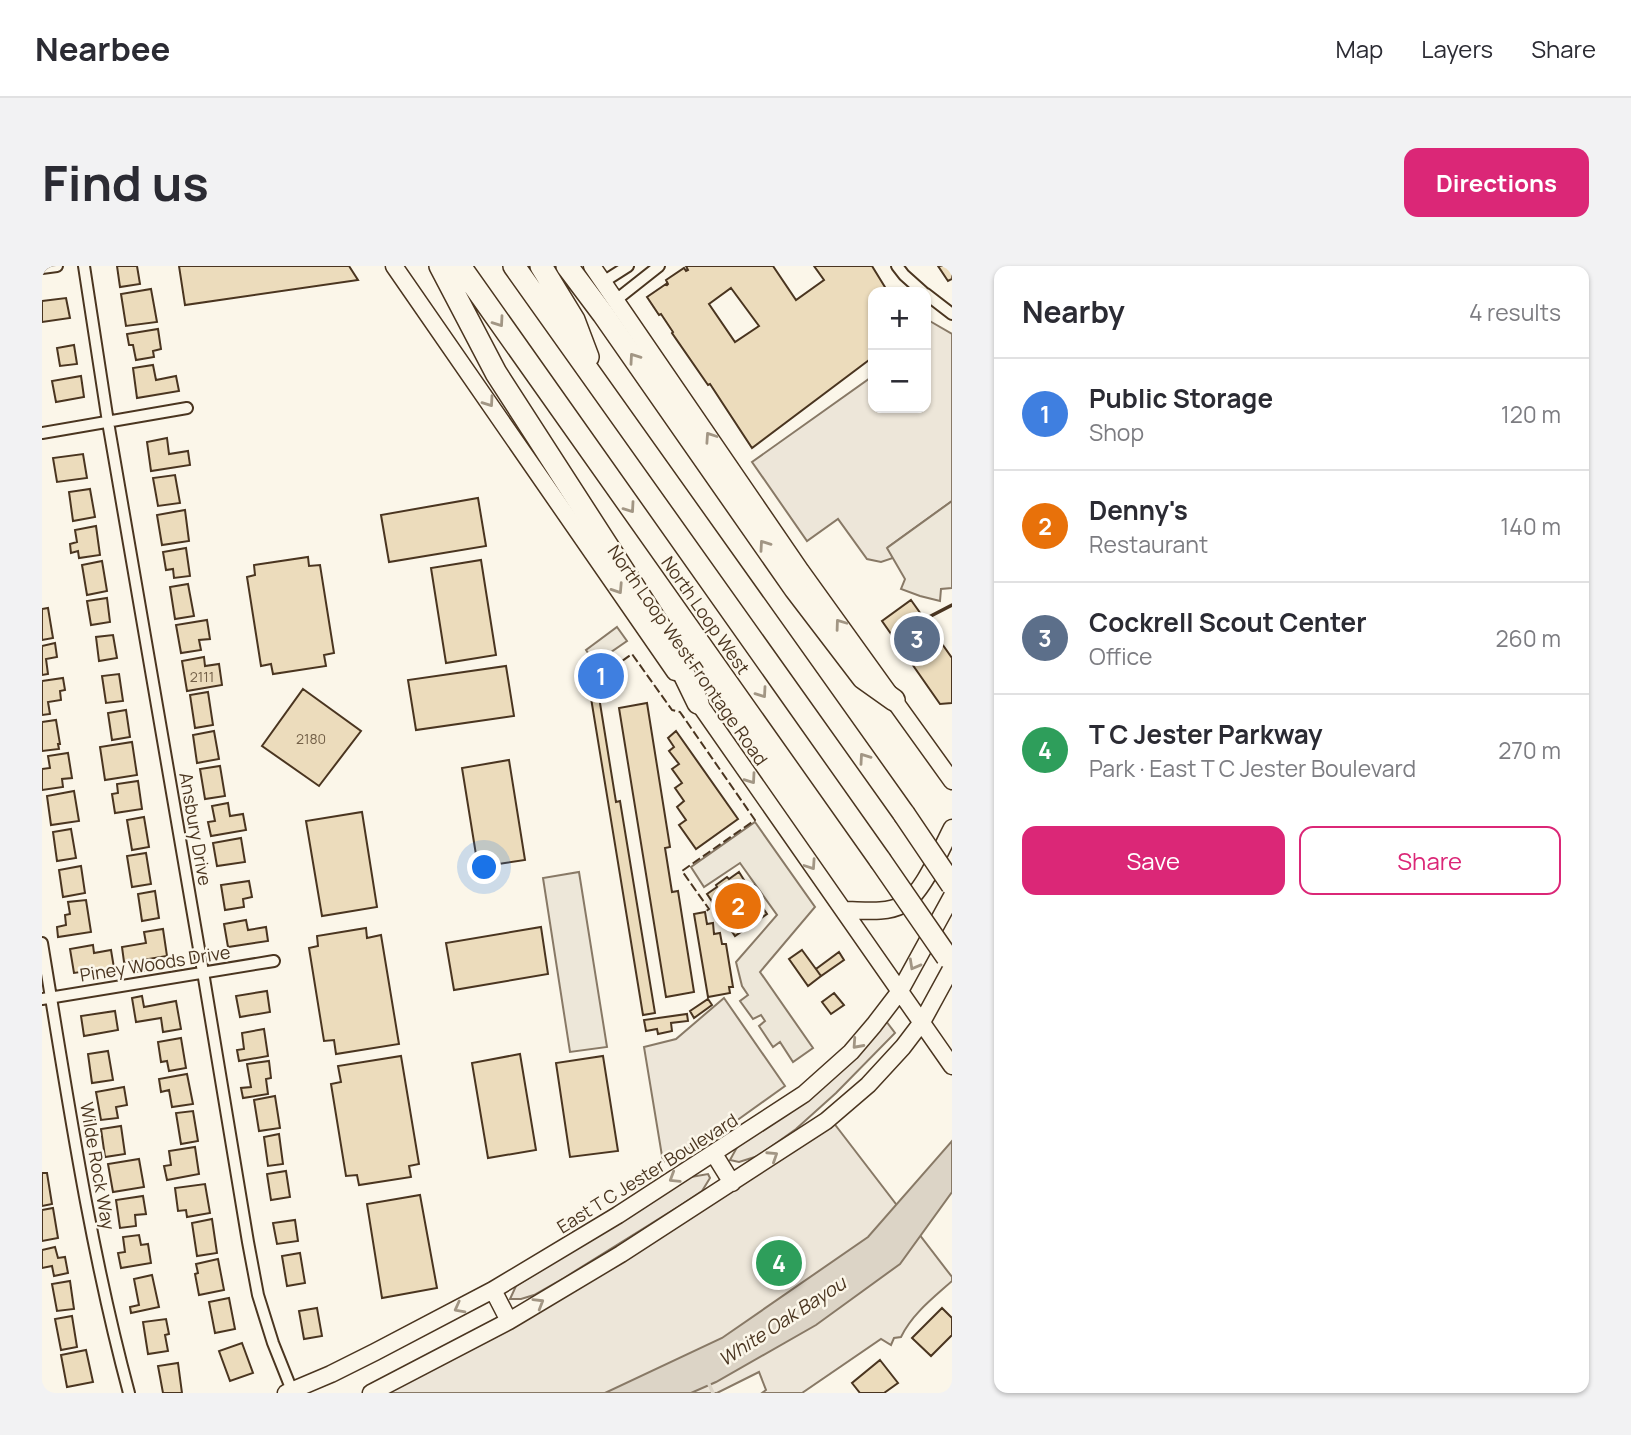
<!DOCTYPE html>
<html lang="en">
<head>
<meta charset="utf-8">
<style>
	:root { --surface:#fff; --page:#f2f2f3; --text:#2b2b33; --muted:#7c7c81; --line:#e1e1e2; --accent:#db2777 }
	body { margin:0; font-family:Manrope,sans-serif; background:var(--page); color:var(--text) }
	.controls { position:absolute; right:21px; top:21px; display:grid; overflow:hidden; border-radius:14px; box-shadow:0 2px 5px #0004 }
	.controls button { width:63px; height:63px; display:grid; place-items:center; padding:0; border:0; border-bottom:2px solid var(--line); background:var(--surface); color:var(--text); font:35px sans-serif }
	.you { position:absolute; left:443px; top:602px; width:24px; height:24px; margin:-18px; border:5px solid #fff; border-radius:50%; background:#1a73e8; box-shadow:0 0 0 10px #1a73e833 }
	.badge { display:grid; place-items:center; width:46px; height:46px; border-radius:50%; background:var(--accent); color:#fff; font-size:23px; font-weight:700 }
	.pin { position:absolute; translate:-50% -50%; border:4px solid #fff; box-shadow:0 2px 7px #0006 }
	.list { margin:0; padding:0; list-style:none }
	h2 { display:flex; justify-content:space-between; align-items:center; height:91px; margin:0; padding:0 28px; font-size:30px }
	h2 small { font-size:23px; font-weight:400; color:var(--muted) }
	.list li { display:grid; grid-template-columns:46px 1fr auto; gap:21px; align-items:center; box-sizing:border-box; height:112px; padding:0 28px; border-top:2px solid var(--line) }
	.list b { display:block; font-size:26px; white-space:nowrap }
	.list p { margin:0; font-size:23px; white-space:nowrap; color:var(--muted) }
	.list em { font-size:23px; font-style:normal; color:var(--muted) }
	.actions { display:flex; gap:14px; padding:21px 28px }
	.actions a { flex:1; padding:16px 0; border:2px solid var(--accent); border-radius:14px; text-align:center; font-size:24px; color:var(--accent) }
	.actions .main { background:var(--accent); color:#fff }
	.map { position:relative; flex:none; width:910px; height:1127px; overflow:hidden; border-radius:14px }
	header { display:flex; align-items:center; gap:42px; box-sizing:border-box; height:98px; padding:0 35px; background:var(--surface); border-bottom:2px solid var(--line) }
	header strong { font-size:33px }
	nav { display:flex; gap:38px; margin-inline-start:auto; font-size:24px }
	.intro { display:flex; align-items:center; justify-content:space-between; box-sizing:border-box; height:168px; padding:0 42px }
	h1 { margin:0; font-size:49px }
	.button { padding:18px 32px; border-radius:14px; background:var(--accent); color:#fff; font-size:24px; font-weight:700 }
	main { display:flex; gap:42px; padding:0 42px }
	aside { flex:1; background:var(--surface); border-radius:14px; box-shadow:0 2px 5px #0004 }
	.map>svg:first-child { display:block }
	.green { fill:#ede6d9; stroke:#887966; stroke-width:2 }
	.parking { fill:#ede7d9; stroke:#887966; stroke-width:2 }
	.water { fill:#dcd4c6; stroke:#887966; stroke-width:2 }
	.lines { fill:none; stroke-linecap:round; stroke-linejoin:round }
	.stream { stroke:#dcd4c6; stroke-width:3.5 }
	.building { fill:#ecdcbc; stroke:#4a3520; stroke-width:2; fill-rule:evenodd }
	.street-casing { stroke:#4a3520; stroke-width:14 }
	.secondary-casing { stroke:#4a3520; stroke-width:19 }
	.highway-casing { stroke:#4a3520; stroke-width:24 }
	.street { stroke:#fbf6e9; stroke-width:10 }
	.secondary { stroke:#fbf6e9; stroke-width:16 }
	.highway { stroke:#fbf6e9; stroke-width:21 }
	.highway-bridge-casing { stroke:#4a3520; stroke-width:24; stroke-linecap:butt }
	.highway-bridge { stroke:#fbf6e9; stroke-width:21 }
	.fence { stroke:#4a3520; stroke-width:2; stroke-dasharray:9 3.5; stroke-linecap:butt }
	.wall { stroke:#4a3520; stroke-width:3.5 }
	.oneway { stroke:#a29684 }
	.labels { text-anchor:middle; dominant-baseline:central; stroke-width:5; stroke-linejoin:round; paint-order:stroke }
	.number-label { font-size:14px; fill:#725f47 }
	.street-label { font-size:18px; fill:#4a3520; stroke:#fbf6e9 }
	.water-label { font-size:19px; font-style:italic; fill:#4a3520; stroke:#fbf6e9 }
</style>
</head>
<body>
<header>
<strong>Nearbee</strong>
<nav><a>Map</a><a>Layers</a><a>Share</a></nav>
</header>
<div class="intro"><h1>Find us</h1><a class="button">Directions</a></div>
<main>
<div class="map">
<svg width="910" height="1127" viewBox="0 0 910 1127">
	<rect width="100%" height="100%" fill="#fbf6e9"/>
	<!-- green -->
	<path class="green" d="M 886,54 L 910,68 L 910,235 L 846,281 L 851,292 L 839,296 L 825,293 L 796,253 L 765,275 L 710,196 L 831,110 L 831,142 L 884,142 L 884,58 Z
		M 682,732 L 743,820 L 683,863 L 621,896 L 602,781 L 634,773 Z
		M 844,755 L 853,767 L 794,827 L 754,863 L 716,890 L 697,896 L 688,894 L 699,874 Z
		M 791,856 L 910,1011 L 910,1015 C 891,1032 870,1048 859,1071 L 852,1072 L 849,1079 L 839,1073 L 760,1127 L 720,1127 L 724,1124 L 717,1106 L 675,1127 L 340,1127 Z
		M 666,908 L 668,912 L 660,925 L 639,939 L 522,1012 L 492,1029 L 479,1033 L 468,1033 L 474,1020 L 649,911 Z"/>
	<!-- parking -->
	<path class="parking" d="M 910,235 L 910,322 L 899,323 L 898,335 L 878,330 L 859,323 L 863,313 L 845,282 Z
		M 575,361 L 585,375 L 553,397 L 544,384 Z
		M 713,556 L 773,641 L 718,706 L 771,782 L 751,796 L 738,776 L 731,781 L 717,760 L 723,755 L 719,749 L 711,753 L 698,735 L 706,729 L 700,720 L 694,696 L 735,649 L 698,597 L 662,621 L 649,601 Z
		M 537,606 L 565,781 L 528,786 L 501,612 Z"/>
	<!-- water -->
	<path class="water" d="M 910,875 L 910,926 L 858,998 L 774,1059 L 674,1116 L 649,1127 L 563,1127 L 680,1072 L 826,971 Z"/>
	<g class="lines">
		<!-- stream -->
		<path class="stream" d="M 666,1116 L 671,1127"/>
	</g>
	<!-- building -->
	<path class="building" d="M 75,0 L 95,0 L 98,18 L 78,21 Z
		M 137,0 L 307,0 L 316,14 L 143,39 Z
		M 644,0 L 731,0 L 754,34 L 782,14 L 772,0 L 830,0 L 846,26 L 831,26 L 831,91 L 710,182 L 668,118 L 666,119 L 630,67 L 631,66 L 619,48 L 617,49 L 605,31 L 624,18 L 625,19 L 626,18 L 624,14 L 642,2 L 644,5 L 646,4 ZM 689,22 L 717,60 L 693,76 L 667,38 Z
		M 896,0 L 910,0 L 910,13 L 906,15 Z
		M 109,23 L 115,56 L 84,60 L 79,28 Z
		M 24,32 L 28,52 L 0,56 L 0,35 Z
		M 116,63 L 119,83 L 111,85 L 112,91 L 94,94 L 91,79 L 87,79 L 85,68 Z
		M 32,79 L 35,98 L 18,100 L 15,82 Z
		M 111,99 L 114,114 L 134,110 L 137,125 L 95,132 L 91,102 Z
		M 39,110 L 42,131 L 14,136 L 10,115 Z
		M 125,172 L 127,188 L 146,185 L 148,199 L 109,205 L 105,176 Z
		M 41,188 L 45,212 L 15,216 L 11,192 Z
		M 133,209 L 138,237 L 116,240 L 111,212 Z
		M 48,223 L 53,251 L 31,255 L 27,226 Z
		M 436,232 L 444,280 L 347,296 L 339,249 Z
		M 143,244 L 147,275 L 120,279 L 115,249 Z
		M 54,260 L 58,289 L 37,292 L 36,285 L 29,287 L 28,278 L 35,276 L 33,264 Z
		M 144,282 L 148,310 L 132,312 L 131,303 L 124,304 L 121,286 Z
		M 266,291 L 267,300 L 278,299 L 292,387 L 282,389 L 284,400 L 231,408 L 229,398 L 219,400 L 205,311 L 213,309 L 212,299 Z
		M 439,294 L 454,389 L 404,397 L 389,302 Z
		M 60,295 L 65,325 L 45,329 L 40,299 Z
		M 146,318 L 152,350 L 133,353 L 128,321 Z
		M 65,332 L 68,356 L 49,359 L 45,335 Z
		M 869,334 L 910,392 L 910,437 L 898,438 L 840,355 Z
		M 6,342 L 11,372 L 0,374 L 0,343 Z
		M 165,354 L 168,373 L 157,374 L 159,384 L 139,387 L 134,359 Z
		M 71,369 L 75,392 L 57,395 L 54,371 Z
		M 13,377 L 15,391 L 4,393 L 6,408 L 0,409 L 0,380 Z
		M 162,391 L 163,400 L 177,398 L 180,419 L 145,425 L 140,395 Z
		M 554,398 L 563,400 L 563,401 L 569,401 L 570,403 L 567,413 L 570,414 L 568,426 L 557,424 L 557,426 L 549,424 Z
		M 464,400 L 472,450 L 374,464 L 366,414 Z
		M 77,408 L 81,435 L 64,437 L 60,410 Z
		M 21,412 L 23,424 L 18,425 L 19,434 L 6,436 L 8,448 L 0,449 L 0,415 Z
		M 261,423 L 319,465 L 277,520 L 220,480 Z
		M 166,426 L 171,459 L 153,462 L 148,429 Z
		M 557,431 L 574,536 L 578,535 L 613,747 L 601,749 L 549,432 Z
		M 605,437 L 628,581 L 623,582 L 630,626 L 636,625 L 652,726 L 624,731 L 577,442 Z
		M 84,444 L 88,471 L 70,474 L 66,447 Z
		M 14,454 L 18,478 L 16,478 L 17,483 L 0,485 L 0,456 Z
		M 172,465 L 177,493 L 155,497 L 151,469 Z
		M 634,465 L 696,553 L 654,583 L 637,559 L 644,554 L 635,541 L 642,535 L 633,522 L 640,517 L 630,503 L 637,498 L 627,485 L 632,481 L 626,472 Z
		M 90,476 L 95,509 L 63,514 L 58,481 Z
		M 26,487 L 30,512 L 20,513 L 21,521 L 0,524 L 0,503 L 8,502 L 6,490 Z
		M 467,494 L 483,594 L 436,601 L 420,502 Z
		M 178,500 L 183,530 L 163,533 L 158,503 Z
		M 96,515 L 100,543 L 73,547 L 70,528 L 76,527 L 75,518 Z
		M 32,525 L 37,555 L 9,559 L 5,530 Z
		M 186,537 L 188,550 L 201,548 L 204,564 L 169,570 L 166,556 L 173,555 L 170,540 Z
		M 320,546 L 335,641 L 280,650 L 264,555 Z
		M 102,551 L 107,581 L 90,584 L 85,554 Z
		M 29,563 L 34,592 L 15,595 L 11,566 Z
		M 199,572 L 203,596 L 175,600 L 171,577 Z
		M 104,587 L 109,618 L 90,621 L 85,590 Z
		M 39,600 L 43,627 L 21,631 L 17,604 Z
		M 697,606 L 707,622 L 712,619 L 719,629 L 714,632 L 725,648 L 693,670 L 665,628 L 675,621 L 674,619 L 685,611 L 687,613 Z
		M 207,615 L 210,631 L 201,633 L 202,641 L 183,644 L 179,619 Z
		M 113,625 L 117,652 L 100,655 L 96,628 Z
		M 44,634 L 49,666 L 16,671 L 15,661 L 24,659 L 23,649 L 28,648 L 26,636 Z
		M 663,646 L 665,658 L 671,657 L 672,668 L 678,667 L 680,678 L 684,678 L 691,721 L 687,721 L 688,727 L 666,731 L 652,648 Z
		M 204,654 L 206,664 L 224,661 L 226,675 L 186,681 L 182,658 Z
		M 499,661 L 506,708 L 412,724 L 404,677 Z
		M 324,662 L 325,672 L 339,669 L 357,778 L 294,788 L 292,774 L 282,775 L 267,682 L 276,680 L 275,670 Z
		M 121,663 L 125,690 L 100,694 L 102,705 L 93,706 L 91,695 L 82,696 L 80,681 L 104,677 L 102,666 Z
		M 51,679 L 52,687 L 69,684 L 73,708 L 62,710 L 61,703 L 32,707 L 28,683 Z
		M 760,684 L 779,710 L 766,720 L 747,693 Z
		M 797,686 L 802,694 L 779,710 L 774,703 Z
		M 225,725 L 228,746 L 198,751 L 194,730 Z
		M 792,727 L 802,739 L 789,748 L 780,736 Z
		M 100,730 L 102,741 L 134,735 L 139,763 L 121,766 L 119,752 L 94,756 L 90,732 Z
		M 666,733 L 670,739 L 652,752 L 648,745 Z
		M 73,745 L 76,764 L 42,770 L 39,750 Z
		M 645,748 L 646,755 L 629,757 L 630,765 L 616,768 L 615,763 L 604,765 L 602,754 Z
		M 222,763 L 226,790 L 197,795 L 195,784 L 202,783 L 200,767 Z
		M 139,772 L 144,802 L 127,805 L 125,795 L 119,796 L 116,776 Z
		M 66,785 L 71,814 L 50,817 L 46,788 Z
		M 478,788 L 494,884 L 446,892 L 430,797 Z
		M 359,790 L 377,898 L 367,900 L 369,911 L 317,919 L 315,909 L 304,910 L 289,818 L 299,816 L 296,800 Z
		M 561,790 L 576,885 L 528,891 L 514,797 Z
		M 227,795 L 229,812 L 224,813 L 226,828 L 201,832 L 199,822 L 209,821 L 205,798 Z
		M 145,808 L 151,838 L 130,841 L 127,824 L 119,826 L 117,813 Z
		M 82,821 L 85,839 L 74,841 L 76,852 L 59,854 L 54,826 Z
		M 233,830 L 238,862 L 217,865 L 212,834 Z
		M 151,845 L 156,875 L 139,878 L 134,847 Z
		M 79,860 L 83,888 L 63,891 L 59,863 Z
		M 237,868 L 241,898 L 226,900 L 222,871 Z
		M 153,881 L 157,908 L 125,914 L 122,900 L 129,899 L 127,885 Z
		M 97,893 L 102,921 L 71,926 L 66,898 Z
		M 244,905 L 248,931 L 229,934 L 225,908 Z
		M 0,907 L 5,907 L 10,938 L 0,940 Z
		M 163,918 L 168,947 L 145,951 L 144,944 L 136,945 L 133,922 Z
		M 378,929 L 395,1022 L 340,1032 L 325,938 Z
		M 101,930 L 104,948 L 93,949 L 94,960 L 78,962 L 74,934 Z
		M 11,942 L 16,972 L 0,975 L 0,944 Z
		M 170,953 L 175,987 L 155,990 L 150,957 Z
		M 253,954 L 256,975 L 235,978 L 231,957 Z
		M 97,969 L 99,979 L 106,978 L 109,997 L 79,1002 L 76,987 L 83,986 L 81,971 Z
		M 13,981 L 16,992 L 23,991 L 26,1007 L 12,1010 L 10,1000 L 0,1002 L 0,984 Z
		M 258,987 L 263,1017 L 245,1020 L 240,990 Z
		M 176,993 L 182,1024 L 157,1029 L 153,1008 L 156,1007 L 154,998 Z
		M 110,1009 L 117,1041 L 89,1047 L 88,1041 L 97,1039 L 92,1013 Z
		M 28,1015 L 32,1043 L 15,1045 L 10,1018 Z
		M 187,1032 L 193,1063 L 173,1067 L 167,1036 Z
		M 275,1042 L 280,1070 L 262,1073 L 257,1045 Z
		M 900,1042 L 910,1052 L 910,1069 L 889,1090 L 870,1072 Z
		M 30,1050 L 35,1081 L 19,1084 L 13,1053 Z
		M 124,1053 L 127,1068 L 123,1069 L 126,1085 L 106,1088 L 101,1056 Z
		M 200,1077 L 211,1107 L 188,1115 L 177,1085 Z
		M 44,1084 L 51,1116 L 25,1121 L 19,1089 Z
		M 838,1094 L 856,1117 L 842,1127 L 818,1127 L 810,1117 Z
		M 136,1097 L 140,1127 L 121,1127 L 116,1100 Z"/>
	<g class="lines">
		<!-- street casing -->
		<g class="street-casing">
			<path id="street" d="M 42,0 L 66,156 L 161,706 L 206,976 L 216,1029 L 231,1077 L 251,1127
				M 855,0 L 862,9 L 881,26
				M 0,2 L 15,0
				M 561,16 L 586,0
				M 884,28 L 910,48
				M 574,34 L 617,0
				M 0,167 L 145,142
				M 0,677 C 25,827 47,979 87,1127
				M 0,733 L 232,695"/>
		</g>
		<!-- secondary casing -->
		<g class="secondary-casing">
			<path id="secondary" d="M 352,0 L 633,406
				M 550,0 L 759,305 L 910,515
				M 651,429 L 910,800
				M 801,644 C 820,644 843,648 860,639 C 880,629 899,583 910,562
				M 672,888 L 690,917
				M 451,1024 L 467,1055
				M 244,1127 L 289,1108 L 333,1086 L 451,1024 L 576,949 L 762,828 L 809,786 L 832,759 L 858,725 L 910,630
				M 329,1127 L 467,1055 L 579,988 L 784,855 L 826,819 L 861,781 L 880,756 L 910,701"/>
		</g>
		<!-- highway casing -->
		<g class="highway-casing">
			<path id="highway" d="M 398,0 L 454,107 L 623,369 L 656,437
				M 418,0 L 838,594
				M 472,0 L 862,548
				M 499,0 L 532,54 L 546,91
				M 525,0 L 561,48 L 753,323 L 821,412 L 852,434"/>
		</g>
		<!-- street -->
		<use href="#street" class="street"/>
		<!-- secondary -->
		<use href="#secondary" class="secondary"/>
		<!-- highway -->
		<use href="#highway" class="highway"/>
		<!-- highway-bridge casing -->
		<g class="highway-bridge-casing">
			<path id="highway-bridge" d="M 862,548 L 910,619
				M 838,594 L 905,691"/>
		</g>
		<!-- highway-bridge -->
		<use href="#highway-bridge" class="highway-bridge"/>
		<!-- fence -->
		<path class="fence" d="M 570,402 L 590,388 L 630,444 L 638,446 L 713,554 L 640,605 L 667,643 L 663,646"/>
		<!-- wall -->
		<path class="wall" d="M 885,352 L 910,339"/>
	</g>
	<!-- one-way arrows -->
	<defs><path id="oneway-chevron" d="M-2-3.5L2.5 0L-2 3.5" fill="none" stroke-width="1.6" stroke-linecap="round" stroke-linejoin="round" transform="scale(1.75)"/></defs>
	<g class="oneway">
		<use href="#oneway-chevron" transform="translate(457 56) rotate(55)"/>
		<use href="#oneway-chevron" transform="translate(592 92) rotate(-125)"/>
		<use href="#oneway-chevron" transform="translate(447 136) rotate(55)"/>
		<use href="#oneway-chevron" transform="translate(668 171) rotate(-124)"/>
		<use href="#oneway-chevron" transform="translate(588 242) rotate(55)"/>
		<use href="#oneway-chevron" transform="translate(722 279) rotate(-125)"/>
		<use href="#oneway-chevron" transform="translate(576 323) rotate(57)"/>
		<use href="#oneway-chevron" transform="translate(798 358) rotate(-126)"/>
		<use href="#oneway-chevron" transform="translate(720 427) rotate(55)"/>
		<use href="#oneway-chevron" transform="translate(822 492) rotate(-125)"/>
		<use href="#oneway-chevron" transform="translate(709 513) rotate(55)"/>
		<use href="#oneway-chevron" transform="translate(769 599) rotate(56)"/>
		<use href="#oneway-chevron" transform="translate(872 699) rotate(119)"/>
		<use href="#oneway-chevron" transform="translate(815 778) rotate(132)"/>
		<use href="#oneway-chevron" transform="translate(731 890) rotate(-33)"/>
		<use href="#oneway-chevron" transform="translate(632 912) rotate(148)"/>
		<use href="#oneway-chevron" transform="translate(497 1037) rotate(-31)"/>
		<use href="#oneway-chevron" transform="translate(417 1042) rotate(152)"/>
	</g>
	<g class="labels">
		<!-- number labels -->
		<g class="number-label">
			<text x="160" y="410">2111</text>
			<text x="269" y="472">2180</text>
		</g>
		<!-- street labels -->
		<g class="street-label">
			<text transform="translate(664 349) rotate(55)">North Loop West</text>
			<text transform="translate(646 389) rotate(55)">North Loop West Frontage Road</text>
			<text transform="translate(154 563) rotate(80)">Ansbury Drive</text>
			<text transform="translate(113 697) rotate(-9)">Piney Woods Drive</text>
			<text transform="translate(56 900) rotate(80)">Wilde Rock Way</text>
			<text transform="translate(605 907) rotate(-32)">East T C Jester Boulevard</text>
		</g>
		<!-- water labels -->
		<g class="water-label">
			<text transform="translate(740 1055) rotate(-33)">White Oak Bayou</text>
		</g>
	</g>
</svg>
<div class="controls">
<button>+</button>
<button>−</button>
</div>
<div class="you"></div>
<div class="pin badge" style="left:559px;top:410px;background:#3f7fe0">1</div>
<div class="pin badge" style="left:696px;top:640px;background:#e8710a">2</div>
<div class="pin badge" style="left:875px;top:373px;background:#5c6f8a">3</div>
<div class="pin badge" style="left:737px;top:997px;background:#2e9e5b">4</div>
</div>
<aside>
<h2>Nearby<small>4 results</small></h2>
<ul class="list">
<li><span class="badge" style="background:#3f7fe0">1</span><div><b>Public Storage</b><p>Shop</p></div><em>120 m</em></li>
<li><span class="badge" style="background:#e8710a">2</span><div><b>Denny's</b><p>Restaurant</p></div><em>140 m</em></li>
<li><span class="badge" style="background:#5c6f8a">3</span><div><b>Cockrell Scout Center</b><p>Office</p></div><em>260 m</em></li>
<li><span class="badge" style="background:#2e9e5b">4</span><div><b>T C Jester Parkway</b><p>Park · East T C Jester Boulevard</p></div><em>270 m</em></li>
</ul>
<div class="actions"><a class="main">Save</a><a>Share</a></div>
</aside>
</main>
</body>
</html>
